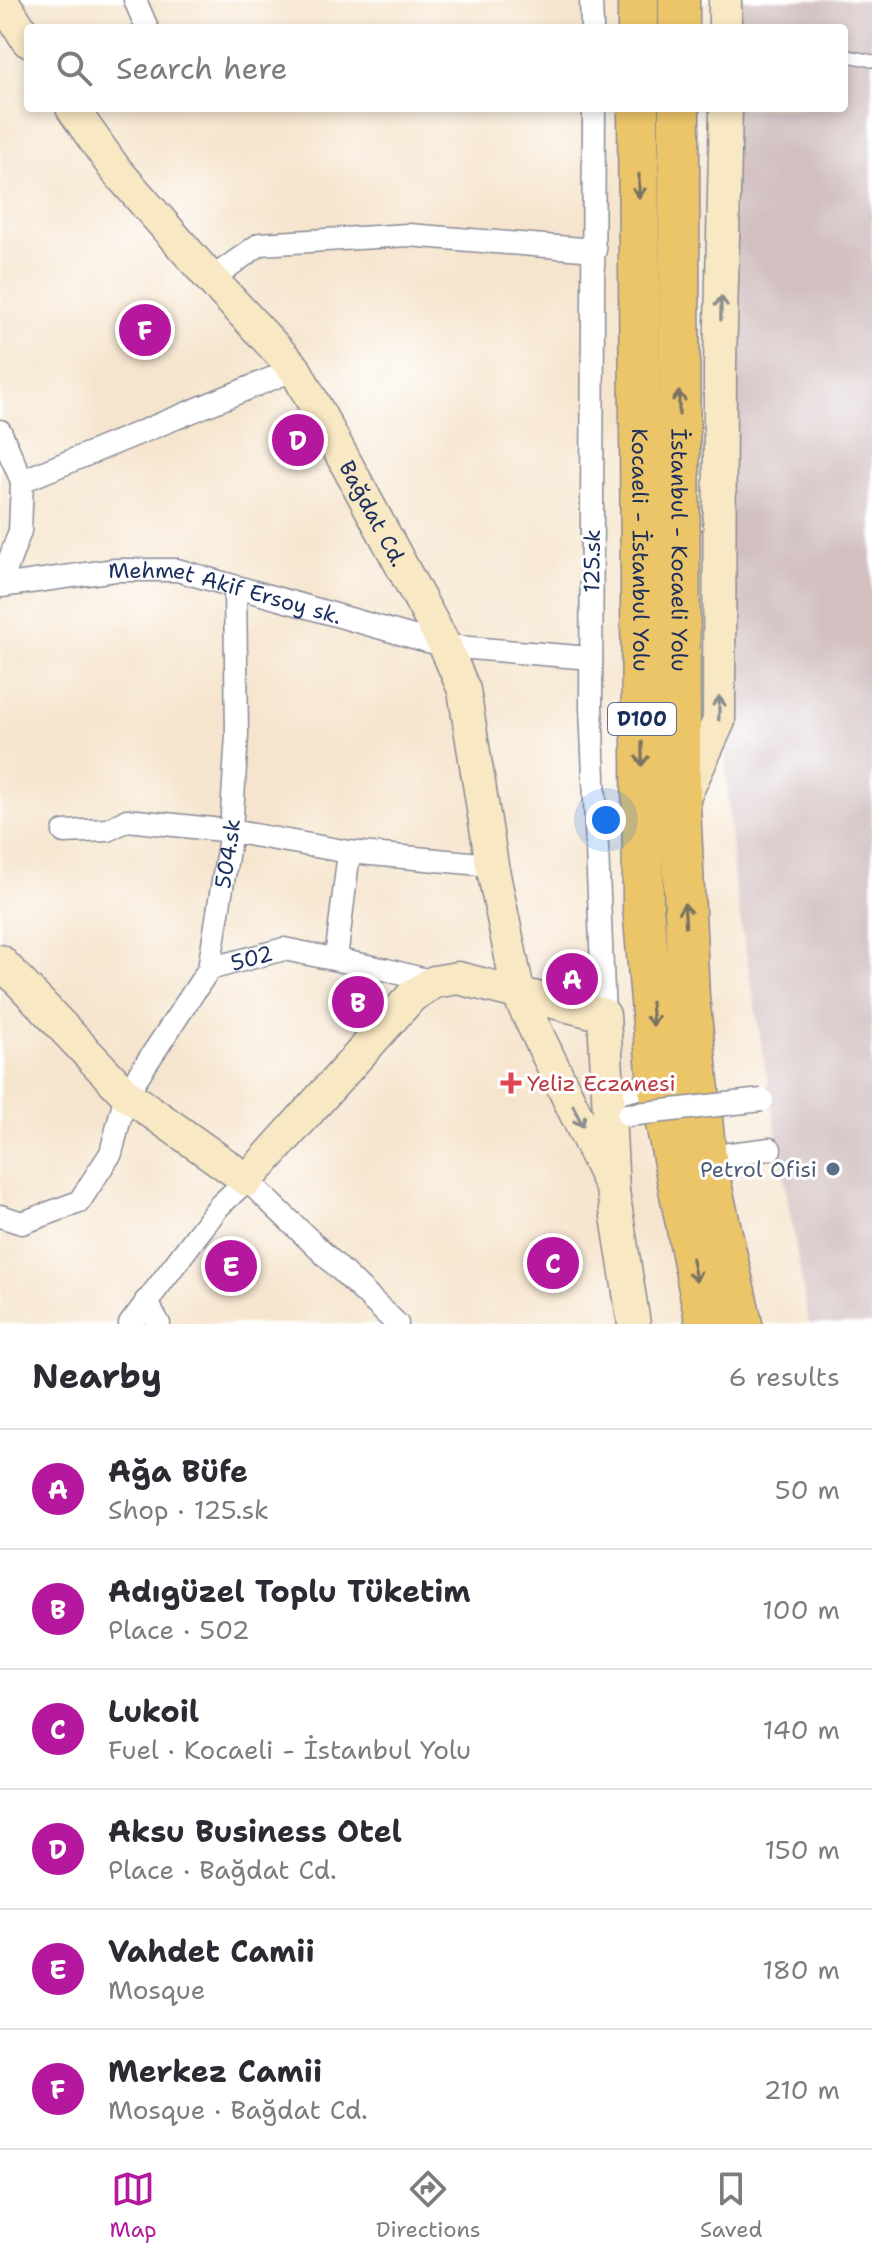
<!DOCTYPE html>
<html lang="en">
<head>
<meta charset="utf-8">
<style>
	:root { --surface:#fff; --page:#f2f2f3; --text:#2b2b33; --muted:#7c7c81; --line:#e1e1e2; --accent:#b5179e }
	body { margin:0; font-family:"Shantell Sans",sans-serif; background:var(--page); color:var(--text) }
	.you { position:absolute; left:606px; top:820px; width:28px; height:28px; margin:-20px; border:6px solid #fff; border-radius:50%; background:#1a73e8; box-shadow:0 0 0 12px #1a73e833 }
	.badge { display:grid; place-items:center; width:52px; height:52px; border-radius:50%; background:var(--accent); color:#fff; font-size:26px; font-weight:700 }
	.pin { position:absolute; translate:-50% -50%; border:4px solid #fff; box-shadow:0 2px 8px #0006 }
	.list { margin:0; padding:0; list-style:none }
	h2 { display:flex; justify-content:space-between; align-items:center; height:104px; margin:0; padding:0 32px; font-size:34px }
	h2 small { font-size:26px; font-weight:400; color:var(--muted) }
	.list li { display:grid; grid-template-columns:52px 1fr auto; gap:24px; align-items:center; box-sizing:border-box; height:120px; padding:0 32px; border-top:2px solid var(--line) }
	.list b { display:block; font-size:30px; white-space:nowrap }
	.list p { margin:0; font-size:26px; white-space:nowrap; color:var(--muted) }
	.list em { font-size:26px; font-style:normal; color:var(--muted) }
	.icon { flex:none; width:44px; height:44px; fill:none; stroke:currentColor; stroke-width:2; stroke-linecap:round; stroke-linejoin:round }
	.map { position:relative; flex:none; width:872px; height:1324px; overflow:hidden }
	.search { position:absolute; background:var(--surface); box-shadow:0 4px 12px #0003; left:24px; right:24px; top:24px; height:88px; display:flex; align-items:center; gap:20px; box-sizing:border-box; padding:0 28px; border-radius:8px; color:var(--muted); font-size:30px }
	.sheet { height:824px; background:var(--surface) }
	nav { display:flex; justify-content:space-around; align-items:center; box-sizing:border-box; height:112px; border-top:2px solid var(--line); background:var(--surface); font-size:22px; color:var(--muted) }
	nav a { display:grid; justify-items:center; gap:4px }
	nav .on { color:var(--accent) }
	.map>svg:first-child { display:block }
	.industrial { fill:#d2bfc0 }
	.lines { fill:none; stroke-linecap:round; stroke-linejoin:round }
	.lane-casing { stroke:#888a96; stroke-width:14 }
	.street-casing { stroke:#888a96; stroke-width:25 }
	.secondary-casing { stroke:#888a96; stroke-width:35 }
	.highway-casing { stroke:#888a96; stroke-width:43 }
	.lane { stroke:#fff; stroke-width:11 }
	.street { stroke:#fff; stroke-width:22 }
	.secondary { stroke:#f8e8c3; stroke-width:32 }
	.highway { stroke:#edc569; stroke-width:40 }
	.street-bridge-casing { stroke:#888a96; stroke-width:25; stroke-linecap:butt }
	.street-bridge { stroke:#fff; stroke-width:22 }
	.oneway { stroke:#797263 }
	.oneway2 { stroke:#8a8c90 }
	.health-dot { fill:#e0444e; stroke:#fff; stroke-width:3 }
	.service-dot { fill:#5c6f8a; stroke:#fff; stroke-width:3 }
	.labels { text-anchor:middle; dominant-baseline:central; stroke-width:6; stroke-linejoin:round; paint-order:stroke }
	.shield { fill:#fff; stroke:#5f6d8e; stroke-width:2 }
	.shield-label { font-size:20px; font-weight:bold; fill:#1b2f5e }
	.street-label { font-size:22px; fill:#1b2f5e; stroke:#fff }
	.health-label { font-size:22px; fill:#be3a42; stroke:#fff; text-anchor:start }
	.service-label { font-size:22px; fill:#4e5e75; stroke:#fff; text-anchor:end }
</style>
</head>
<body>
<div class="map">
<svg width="872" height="1324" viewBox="0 0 872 1324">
	<rect width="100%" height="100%" fill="#fff"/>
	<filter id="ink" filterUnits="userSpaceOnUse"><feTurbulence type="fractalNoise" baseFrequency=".0125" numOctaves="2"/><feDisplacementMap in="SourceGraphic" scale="16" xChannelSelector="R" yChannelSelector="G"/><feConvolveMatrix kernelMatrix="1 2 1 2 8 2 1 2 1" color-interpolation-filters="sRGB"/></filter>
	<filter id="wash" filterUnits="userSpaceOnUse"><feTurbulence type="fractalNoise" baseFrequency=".006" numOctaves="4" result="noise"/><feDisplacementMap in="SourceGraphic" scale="32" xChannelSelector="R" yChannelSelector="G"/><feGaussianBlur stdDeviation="1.8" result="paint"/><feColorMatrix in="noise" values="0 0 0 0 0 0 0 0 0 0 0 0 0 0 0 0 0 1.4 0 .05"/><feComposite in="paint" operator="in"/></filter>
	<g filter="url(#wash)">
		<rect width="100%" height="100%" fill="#f6e5ce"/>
		<!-- industrial -->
		<path class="industrial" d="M 737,0 L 872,0 L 872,1324 L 809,1324 L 734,883 L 726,773 L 735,108 L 844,108 L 844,28 L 736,28 Z"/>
	</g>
	<g filter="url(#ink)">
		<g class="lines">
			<!-- lane casing -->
			<g class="lane-casing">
				<path id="lane" d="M 844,55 L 872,61"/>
			</g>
			<!-- street casing -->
			<g class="street-casing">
				<g id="street">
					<path d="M 135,0 L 147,28"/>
					<path d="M 591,0 L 592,28"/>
					<path d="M 594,108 L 591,706 L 604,1015"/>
					<path d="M 211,279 L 260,244 L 408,235 L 595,250"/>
					<path d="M 0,431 L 22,481"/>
					<path d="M 0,586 L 20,531 L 22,481 L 295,369"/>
					<path id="s1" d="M 1,586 L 115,570 L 177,570 L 445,646 L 591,658"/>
					<path d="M 64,832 L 108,830 L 127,820 L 231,831 L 349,852 L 492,865"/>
					<path d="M 336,959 L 349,852"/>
					<path id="s2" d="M 209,969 L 284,949 L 387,970 L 434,982"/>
					<path d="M 610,1095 L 658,1083"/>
					<path d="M 706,1157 L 770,1149"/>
					<path id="s3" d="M 0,1216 L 22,1223 L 79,1202 L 111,1153 L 126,1094 L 209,969 L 231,831 L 237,735 L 235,588"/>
					<path d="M 146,1301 L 159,1324"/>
					<path d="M 130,1324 L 219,1206 L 247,1180 L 397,1324"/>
				</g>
			</g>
			<!-- secondary casing -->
			<g class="secondary-casing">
				<g id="secondary">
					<path d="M 2,0 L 28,41"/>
					<path d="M 725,0 L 725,28"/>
					<path id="s4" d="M 72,108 L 115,169 L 211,279 L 295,369 L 445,646 L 464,690 L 492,865 L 519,996 L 613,1191"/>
					<path d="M 682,802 L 719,721 L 720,366 L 726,108"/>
					<path d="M 0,961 L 126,1094 L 247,1180 L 412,996 L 434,982 L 458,978 L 604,1015 L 613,1191 L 634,1324"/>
				</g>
			</g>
			<!-- highway casing -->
			<g class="highway-casing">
				<g id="highway">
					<path d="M 638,0 L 638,28"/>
					<path d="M 679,0 L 679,28"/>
					<path id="s5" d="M 638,108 L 643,907 L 658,1083 L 706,1324"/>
					<path id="s6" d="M 679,108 L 680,805 L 689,997 L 707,1166 L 742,1324"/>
				</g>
			</g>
			<!-- lane -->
			<use href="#lane" class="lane"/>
			<!-- street -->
			<use href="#street" class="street"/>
			<!-- secondary -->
			<use href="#secondary" class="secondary"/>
			<!-- highway -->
			<use href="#highway" class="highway"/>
			<!-- street-bridge casing -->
			<g class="street-bridge-casing">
				<path id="street-bridge" d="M 628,1115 L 762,1100"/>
			</g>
			<!-- street-bridge -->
			<use href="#street-bridge" class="street-bridge"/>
		</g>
		<!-- one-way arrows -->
		<defs><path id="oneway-shaft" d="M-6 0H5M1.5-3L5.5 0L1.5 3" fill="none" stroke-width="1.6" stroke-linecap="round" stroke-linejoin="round" transform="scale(2)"/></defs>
		<g class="oneway">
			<use href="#oneway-shaft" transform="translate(639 186) rotate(90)"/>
			<use href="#oneway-shaft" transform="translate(679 403) rotate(-90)"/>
			<use href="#oneway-shaft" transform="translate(642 754) rotate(90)"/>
			<use href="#oneway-shaft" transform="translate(685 915) rotate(-93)"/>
			<use href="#oneway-shaft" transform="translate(652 1014) rotate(85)"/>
			<use href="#oneway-shaft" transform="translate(694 1270) rotate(79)"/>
		</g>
		<g class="oneway2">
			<use href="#oneway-shaft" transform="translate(721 308) rotate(-89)"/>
			<use href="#oneway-shaft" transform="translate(719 708) rotate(-89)"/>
			<use href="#oneway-shaft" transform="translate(578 1116) rotate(65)"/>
		</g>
	</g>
	<!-- markers -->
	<path class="health-dot" d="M507 1071h8v8h8v8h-8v8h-8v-8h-8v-8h8z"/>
	<circle class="service-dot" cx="833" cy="1169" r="8"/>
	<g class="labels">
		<!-- shield labels -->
		<rect class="shield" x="608" y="703" width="68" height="32" rx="6"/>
		<g class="shield-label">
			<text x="642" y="719">D100</text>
		</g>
		<!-- street labels -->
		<g class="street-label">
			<text stroke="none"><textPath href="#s4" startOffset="508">Bağdat Cd.</textPath></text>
			<text stroke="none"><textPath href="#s6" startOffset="442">İstanbul - Kocaeli Yolu</textPath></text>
			<text stroke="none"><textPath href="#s5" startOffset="442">Kocaeli - İstanbul Yolu</textPath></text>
			<text transform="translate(592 561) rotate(-89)">125.sk</text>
			<text stroke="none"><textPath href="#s1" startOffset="228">Mehmet Akif Ersoy sk.</textPath></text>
			<text stroke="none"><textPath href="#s3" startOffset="470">504.sk</textPath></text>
			<text stroke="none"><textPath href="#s2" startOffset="44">502</textPath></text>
		</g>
		<!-- health labels -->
		<g class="health-label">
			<text x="527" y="1083">Yeliz Eczanesi</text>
		</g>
		<!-- service labels -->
		<g class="service-label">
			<text x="817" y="1169">Petrol Ofisi</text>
		</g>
	</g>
</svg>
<div class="you"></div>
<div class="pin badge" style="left:572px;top:979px">A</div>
<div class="pin badge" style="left:358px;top:1002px">B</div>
<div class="pin badge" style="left:553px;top:1263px">C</div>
<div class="pin badge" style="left:298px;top:440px">D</div>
<div class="pin badge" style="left:231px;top:1266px">E</div>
<div class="pin badge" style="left:145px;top:330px">F</div>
<div class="search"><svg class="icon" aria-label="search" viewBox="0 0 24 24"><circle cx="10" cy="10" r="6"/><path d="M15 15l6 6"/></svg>Search here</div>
</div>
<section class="sheet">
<h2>Nearby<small>6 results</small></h2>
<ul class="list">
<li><span class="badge">A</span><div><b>Ağa Büfe</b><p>Shop · 125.sk</p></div><em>50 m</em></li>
<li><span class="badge">B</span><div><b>Adıgüzel Toplu Tüketim</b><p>Place · 502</p></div><em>100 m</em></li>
<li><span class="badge">C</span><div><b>Lukoil</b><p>Fuel · Kocaeli - İstanbul Yolu</p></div><em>140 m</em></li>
<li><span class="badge">D</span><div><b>Aksu Business Otel</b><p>Place · Bağdat Cd.</p></div><em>150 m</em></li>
<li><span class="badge">E</span><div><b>Vahdet Camii</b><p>Mosque</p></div><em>180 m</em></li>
<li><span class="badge">F</span><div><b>Merkez Camii</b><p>Mosque · Bağdat Cd.</p></div><em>210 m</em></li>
</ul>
</section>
<nav>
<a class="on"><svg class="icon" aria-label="map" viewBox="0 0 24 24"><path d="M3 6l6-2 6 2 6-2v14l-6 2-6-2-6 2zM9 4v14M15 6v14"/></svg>Map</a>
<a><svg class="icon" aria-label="directions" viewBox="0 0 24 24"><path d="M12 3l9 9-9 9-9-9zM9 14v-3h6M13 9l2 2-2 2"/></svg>Directions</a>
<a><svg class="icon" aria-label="saved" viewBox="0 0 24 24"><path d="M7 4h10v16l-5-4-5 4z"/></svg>Saved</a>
</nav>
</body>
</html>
